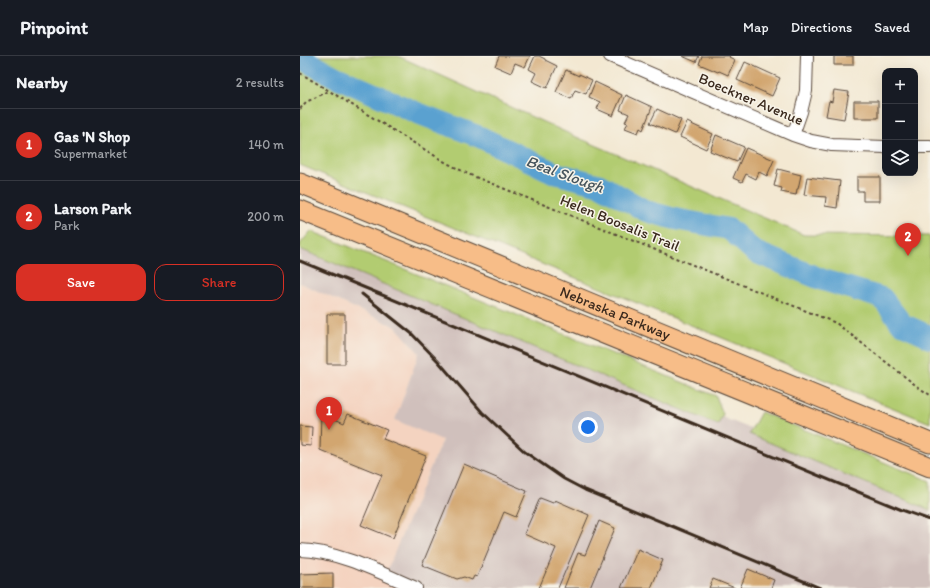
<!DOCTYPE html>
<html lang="en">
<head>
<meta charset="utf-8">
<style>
	:root { --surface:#171b24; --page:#242831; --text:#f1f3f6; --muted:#9ea1a6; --line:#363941; --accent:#d93025 }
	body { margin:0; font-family:Itim,sans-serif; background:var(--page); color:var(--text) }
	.controls { position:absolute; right:12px; top:12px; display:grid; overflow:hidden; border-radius:8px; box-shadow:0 4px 16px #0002 }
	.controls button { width:36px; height:36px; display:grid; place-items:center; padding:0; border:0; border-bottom:1px solid var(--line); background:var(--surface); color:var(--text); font:20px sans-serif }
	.you { position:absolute; left:288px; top:371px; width:14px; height:14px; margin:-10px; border:3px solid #fff; border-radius:50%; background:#1a73e8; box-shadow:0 0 0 6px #1a73e833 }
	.badge { display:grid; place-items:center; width:26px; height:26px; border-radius:50%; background:var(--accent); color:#fff; font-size:13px; font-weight:700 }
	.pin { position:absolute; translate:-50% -33px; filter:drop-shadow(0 1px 2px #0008) }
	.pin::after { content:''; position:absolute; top:21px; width:14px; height:12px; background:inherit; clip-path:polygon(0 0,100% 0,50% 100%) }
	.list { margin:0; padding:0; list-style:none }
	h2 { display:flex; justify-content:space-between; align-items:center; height:52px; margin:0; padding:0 16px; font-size:17px }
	h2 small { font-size:13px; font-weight:400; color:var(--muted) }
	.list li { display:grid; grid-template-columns:26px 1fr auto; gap:12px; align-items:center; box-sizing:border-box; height:72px; padding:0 16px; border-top:1px solid var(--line) }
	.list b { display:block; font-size:15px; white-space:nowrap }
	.list p { margin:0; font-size:13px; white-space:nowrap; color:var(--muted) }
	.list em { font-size:13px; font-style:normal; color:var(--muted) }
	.actions { display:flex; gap:8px; padding:12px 16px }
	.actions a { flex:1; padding:9px 0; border:1px solid var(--accent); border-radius:12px; text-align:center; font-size:14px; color:var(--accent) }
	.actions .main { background:var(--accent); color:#fff }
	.icon { flex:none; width:22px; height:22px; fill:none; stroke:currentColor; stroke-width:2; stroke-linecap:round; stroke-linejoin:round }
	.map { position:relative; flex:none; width:630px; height:532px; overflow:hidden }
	header { display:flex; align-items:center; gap:24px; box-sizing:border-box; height:56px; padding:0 20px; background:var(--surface); border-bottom:1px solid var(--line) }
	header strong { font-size:19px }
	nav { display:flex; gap:22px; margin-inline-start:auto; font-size:14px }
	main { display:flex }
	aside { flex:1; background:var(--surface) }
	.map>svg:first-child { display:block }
	.built { fill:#f4d3c0 }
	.industrial { fill:#d0c0bc }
	.green { fill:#b2cc71; stroke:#767b48 }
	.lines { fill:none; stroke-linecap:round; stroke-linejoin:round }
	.stream { stroke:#5aa1d0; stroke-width:3.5 }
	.river { stroke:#5aa1d0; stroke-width:22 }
	.building { fill:#d2a66f }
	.street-casing { stroke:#574639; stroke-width:14 }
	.primary-casing { stroke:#574639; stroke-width:21 }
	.path { stroke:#574639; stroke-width:2; stroke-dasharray:3 3; stroke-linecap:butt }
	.street { stroke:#fff; stroke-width:12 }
	.primary { stroke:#f7bd88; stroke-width:19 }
	.rail { stroke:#3b2a1e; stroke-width:3 }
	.labels { text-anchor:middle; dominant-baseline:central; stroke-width:3; stroke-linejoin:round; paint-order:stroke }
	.street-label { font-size:15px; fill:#3b2a1e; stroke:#f7f3e8 }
	.water-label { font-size:16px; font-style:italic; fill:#46545c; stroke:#f7f3e8 }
</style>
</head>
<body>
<header>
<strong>Pinpoint</strong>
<nav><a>Map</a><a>Directions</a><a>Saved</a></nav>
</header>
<main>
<aside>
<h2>Nearby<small>2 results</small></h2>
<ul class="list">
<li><span class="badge">1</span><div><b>Gas 'N Shop</b><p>Supermarket</p></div><em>140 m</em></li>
<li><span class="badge">2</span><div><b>Larson Park</b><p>Park</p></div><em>200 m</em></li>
</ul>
<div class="actions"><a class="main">Save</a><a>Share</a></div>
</aside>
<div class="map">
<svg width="630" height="532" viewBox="0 0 630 532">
	<rect width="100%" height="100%" fill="#f7f3e8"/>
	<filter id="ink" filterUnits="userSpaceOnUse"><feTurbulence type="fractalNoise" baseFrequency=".025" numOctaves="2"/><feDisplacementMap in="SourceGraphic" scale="8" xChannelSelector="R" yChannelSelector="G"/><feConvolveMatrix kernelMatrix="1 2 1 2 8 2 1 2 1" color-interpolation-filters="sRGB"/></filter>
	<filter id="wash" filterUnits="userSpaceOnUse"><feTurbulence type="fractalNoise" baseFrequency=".012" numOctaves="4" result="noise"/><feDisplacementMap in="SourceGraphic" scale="16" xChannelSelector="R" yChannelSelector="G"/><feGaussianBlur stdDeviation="0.9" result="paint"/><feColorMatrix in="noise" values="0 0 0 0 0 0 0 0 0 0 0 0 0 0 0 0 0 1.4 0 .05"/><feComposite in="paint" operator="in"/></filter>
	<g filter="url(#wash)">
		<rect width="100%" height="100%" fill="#f3e8d2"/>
		<!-- built -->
		<path class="built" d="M 0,227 L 96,271 L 119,297 L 95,364 L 142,383 L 86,519 L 98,525 L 98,532 L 0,532 Z"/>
		<!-- industrial -->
		<path class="industrial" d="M 0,189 L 495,391 L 630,447 L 630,532 L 98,532 L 98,525 L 85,519 L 142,384 L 95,364 L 119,297 L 96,271 L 0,227 Z"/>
		<!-- green -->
		<path class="green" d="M 0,0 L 98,0 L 272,79 L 504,179 L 630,180 L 630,367 L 0,109 Z
			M 11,175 L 416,340 L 423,358 L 418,369 L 0,193 L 0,188 Z
			M 461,356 L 630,425 L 630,454 L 449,378 Z"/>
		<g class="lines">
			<!-- stream -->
			<path class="stream" d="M 627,279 L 630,275"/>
			<!-- river -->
			<path class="river" d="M 0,2 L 34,20 L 115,56 L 180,81 L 255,117 L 300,129 L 346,155 L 375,163 L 429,173 L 455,196 L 523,224 L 582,242 L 602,268 L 627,279 L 630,282"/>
		</g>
		<g id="blocks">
			<!-- building -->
			<path class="building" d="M 199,0 L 230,0 L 225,11 L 215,7 L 211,17 L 195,10 Z
				M 235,0 L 239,0 L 245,3 L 245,4 L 257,10 L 247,32 L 232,25 L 236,17 L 229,13 Z
				M 382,0 L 399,0 L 396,6 Z
				M 402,0 L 430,0 L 429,1 L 435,4 L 428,19 L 419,15 L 418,16 L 399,8 Z
				M 534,0 L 553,0 L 553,9 L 534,9 Z
				M 445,6 L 480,22 L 472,40 L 437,24 Z
				M 266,14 L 279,20 L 279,18 L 292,24 L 286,38 L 275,34 L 271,43 L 256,36 Z
				M 295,26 L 322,39 L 313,60 L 297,53 L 300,46 L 289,41 Z
				M 534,34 L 549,36 L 544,63 L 526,60 L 529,45 L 532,46 Z
				M 326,39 L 352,51 L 343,74 L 340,72 L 338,77 L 325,72 L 328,67 L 325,66 L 329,58 L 320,54 Z
				M 554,45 L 578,45 L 578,62 L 554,62 Z
				M 357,53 L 381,64 L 375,78 L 350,67 Z
				M 387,66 L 413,78 L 406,93 L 380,81 Z
				M 416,79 L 444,91 L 437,106 L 410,95 Z
				M 446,92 L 474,104 L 467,120 L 459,116 L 456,123 L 446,118 L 442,126 L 433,122 Z
				M 478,113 L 501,119 L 498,133 L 497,133 L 496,139 L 481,136 L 482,132 L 474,130 Z
				M 507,121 L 540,125 L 537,152 L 525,150 L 526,141 L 504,139 Z
				M 557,121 L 580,121 L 580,145 L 563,145 L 563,135 L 557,135 Z
				M 27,258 L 45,258 L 45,308 L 27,308 Z
				M 21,357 L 44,367 L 48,358 L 87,374 L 83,383 L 126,400 L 93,482 L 61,469 L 82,419 L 20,394 Z
				M 0,370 L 12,371 L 11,390 L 0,389 Z
				M 164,408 L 227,435 L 216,461 L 204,456 L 177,521 L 174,520 L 172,524 L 164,521 L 157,523 L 122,509 Z
				M 240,442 L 253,447 L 255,444 L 289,459 L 258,532 L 239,532 L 256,492 L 224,478 Z
				M 299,465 L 315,472 L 290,532 L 264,532 L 278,497 L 285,499 Z
				M 338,493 L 363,504 L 351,532 L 321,532 Z
				M 448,513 L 474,524 L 471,532 L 440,532 Z
				M 33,517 L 33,532 L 0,532 L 0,518 Z
				M 413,523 L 435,532 L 409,532 Z"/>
		</g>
	</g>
	<g filter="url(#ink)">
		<use href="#blocks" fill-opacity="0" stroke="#574639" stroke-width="1"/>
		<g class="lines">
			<!-- street casing -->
			<g class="street-casing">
				<path id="street" d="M 310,0 L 493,79 L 511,85 L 532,89 L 585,91
					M 493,79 L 501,56 L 506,35 L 507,0
					M 615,91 L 630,91
					M 0,494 C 38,495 81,517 116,532"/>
			</g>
			<!-- primary casing -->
			<g class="primary-casing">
				<g id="primary">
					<path id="s1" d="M 0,127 L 630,387"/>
					<path d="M 0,154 L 630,411"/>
				</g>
			</g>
			<!-- path -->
			<path class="path" d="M 0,17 L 145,106 L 168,118 L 536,267 L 618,331 L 630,339
				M 0,53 L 6,46 L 29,35"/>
			<!-- street -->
			<use href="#street" class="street"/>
			<!-- primary -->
			<use href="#primary" class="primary"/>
			<!-- rail -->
			<path class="rail" d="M 0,205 L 602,454 L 630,464
				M 62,238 L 111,277 L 138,305 L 182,356 L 225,396 L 264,423 L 285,434 L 520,532"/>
		</g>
	</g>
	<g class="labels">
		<!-- street labels -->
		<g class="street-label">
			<text transform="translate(451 43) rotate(23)">Boeckner Avenue</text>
			<text transform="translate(320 167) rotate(22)">Helen Boosalis Trail</text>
			<text stroke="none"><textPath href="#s1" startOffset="341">Nebraska Parkway</textPath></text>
		</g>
		<!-- water labels -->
		<g class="water-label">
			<text transform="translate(265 118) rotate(20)">Beal Slough</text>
		</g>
	</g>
</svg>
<div class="controls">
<button>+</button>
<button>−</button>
<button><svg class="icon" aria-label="layers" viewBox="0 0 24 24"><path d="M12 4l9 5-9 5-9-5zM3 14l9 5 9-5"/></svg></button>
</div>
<div class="you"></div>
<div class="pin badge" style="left:29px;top:374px">1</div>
<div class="pin badge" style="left:608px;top:200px">2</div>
</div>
</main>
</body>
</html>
